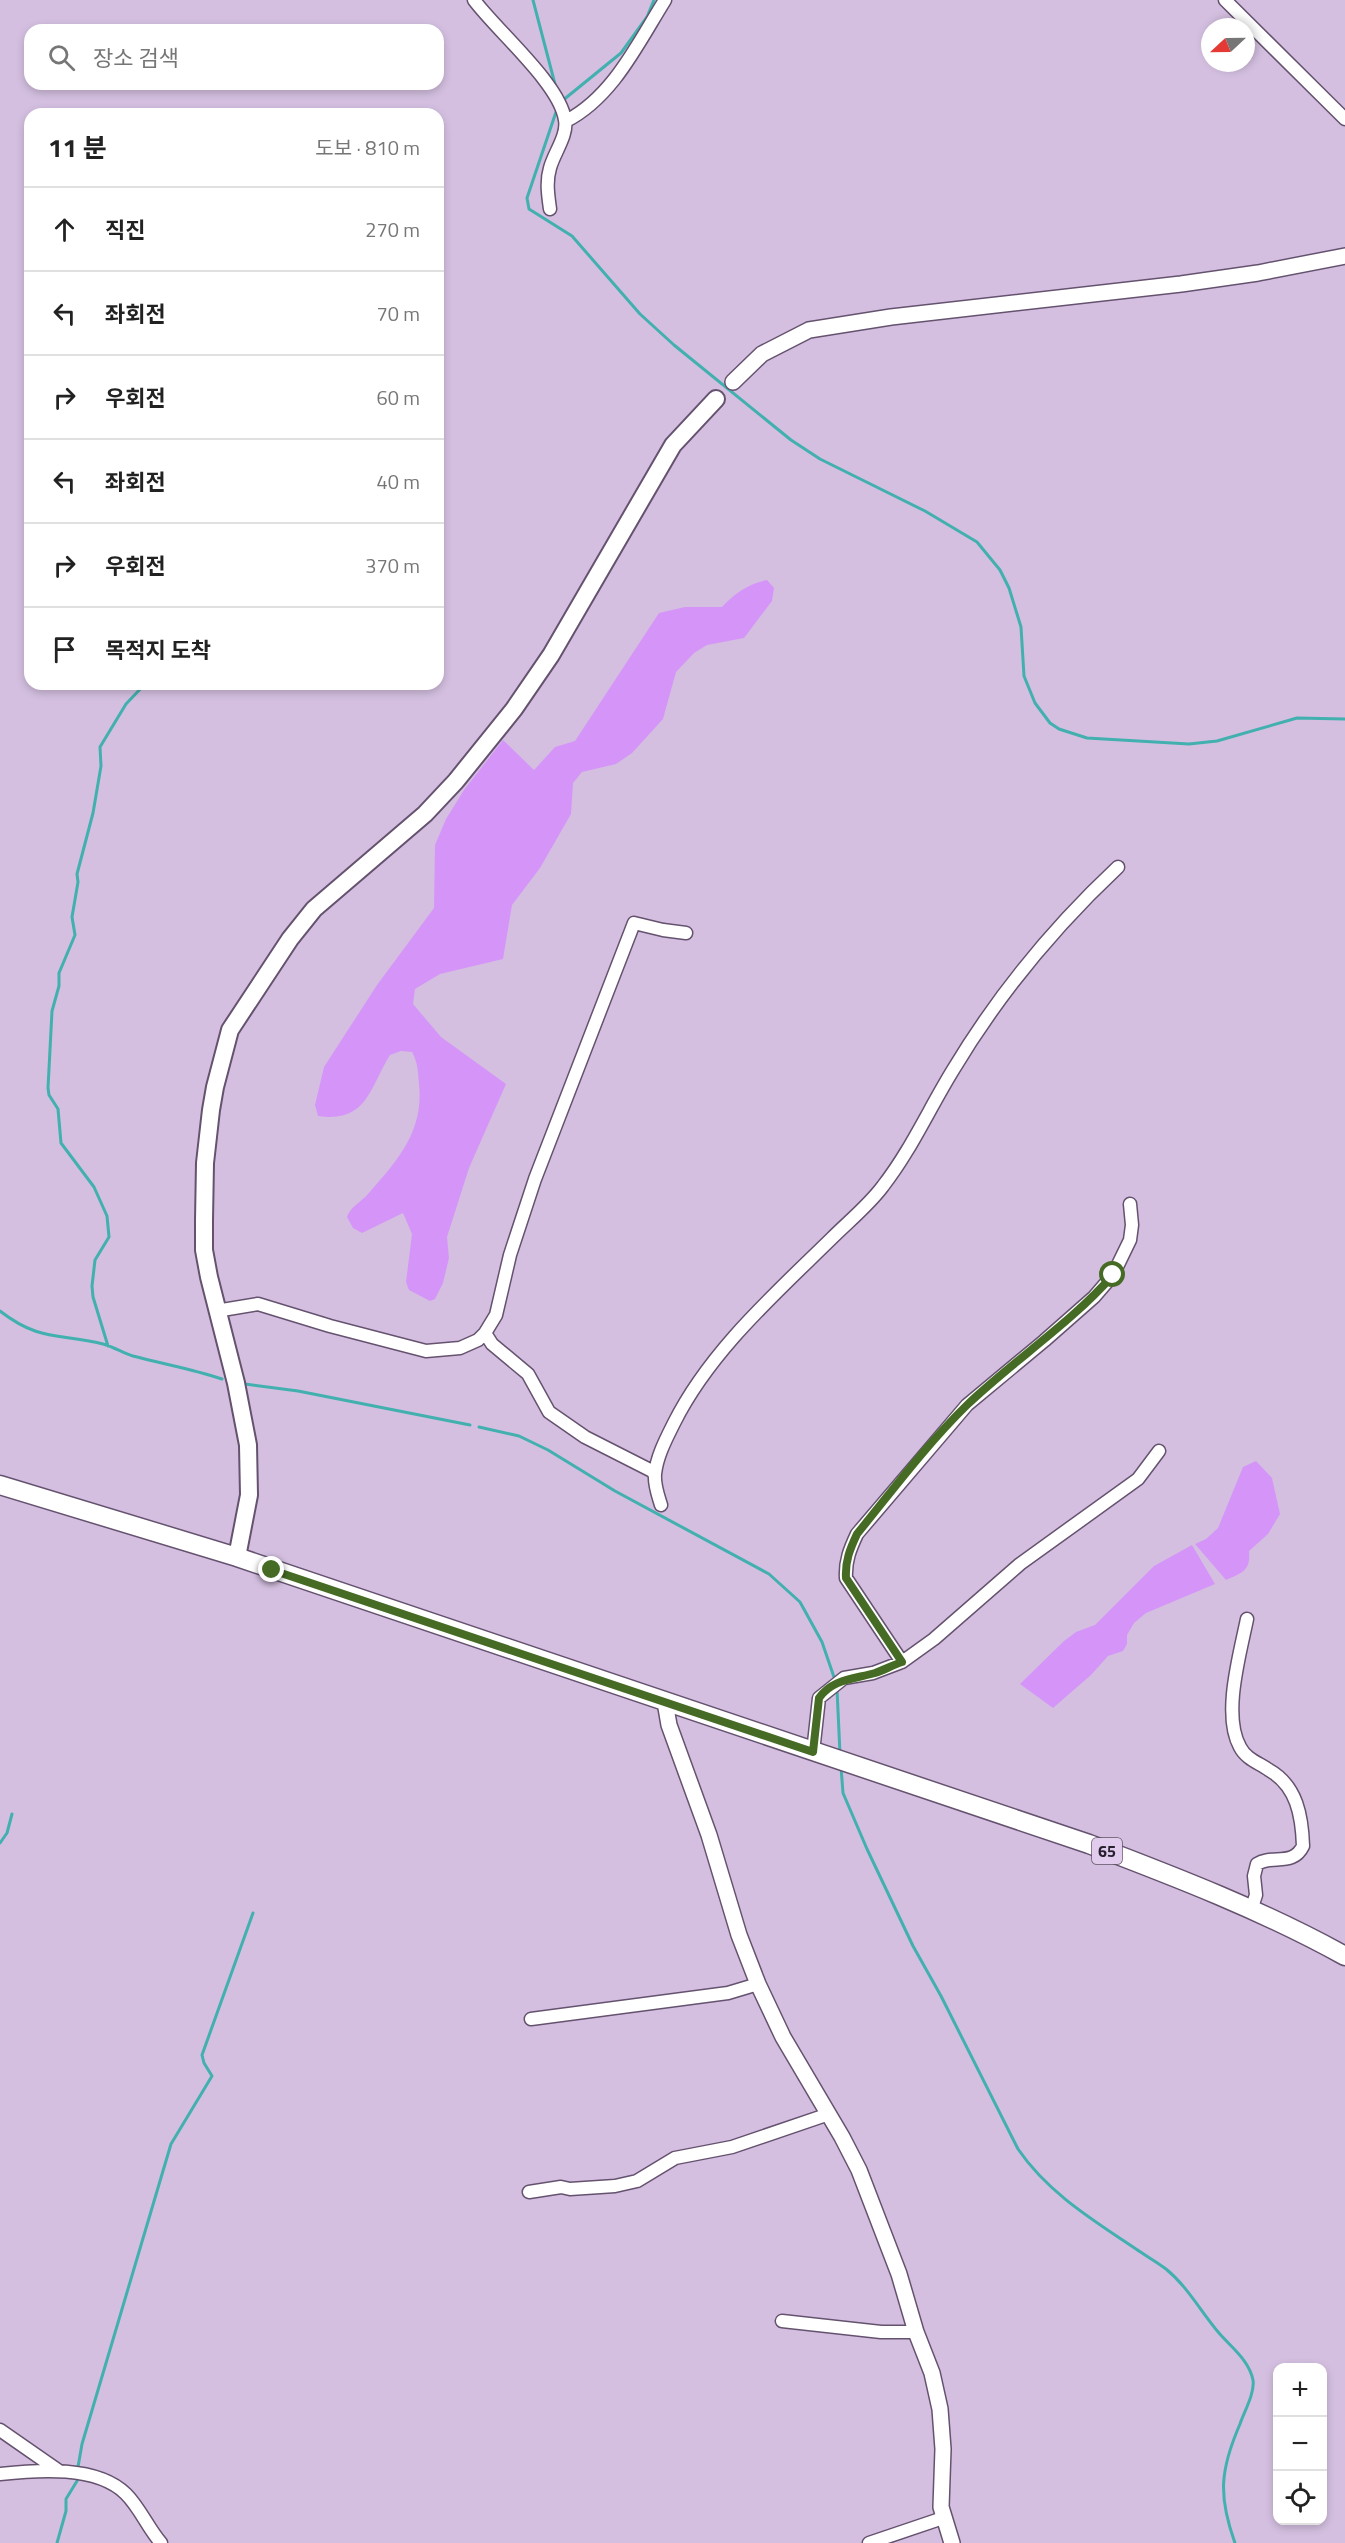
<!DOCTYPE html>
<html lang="ko">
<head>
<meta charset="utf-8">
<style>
	:root { --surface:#fff; --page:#f2f2f2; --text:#222; --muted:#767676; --line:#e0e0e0 }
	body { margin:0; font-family:"Titillium Web","Noto Sans KR",sans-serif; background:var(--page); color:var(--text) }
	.controls { position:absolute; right:18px; bottom:18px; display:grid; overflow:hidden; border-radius:12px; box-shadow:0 3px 9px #0003 }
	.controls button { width:54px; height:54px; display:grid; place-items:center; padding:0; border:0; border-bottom:2px solid var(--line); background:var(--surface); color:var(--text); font:30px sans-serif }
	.compass { position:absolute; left:1201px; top:18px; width:54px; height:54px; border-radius:50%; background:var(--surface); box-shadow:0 3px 9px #0003; rotate:248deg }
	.stop { position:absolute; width:18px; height:18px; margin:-14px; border:4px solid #456b25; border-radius:50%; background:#fff }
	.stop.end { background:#456b25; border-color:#fff; box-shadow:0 2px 6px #0008 }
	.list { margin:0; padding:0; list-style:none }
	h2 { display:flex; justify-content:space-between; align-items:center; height:78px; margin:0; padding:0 24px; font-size:26px }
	h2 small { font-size:20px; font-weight:400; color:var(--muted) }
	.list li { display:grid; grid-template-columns:39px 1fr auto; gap:18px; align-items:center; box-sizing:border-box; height:84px; padding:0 24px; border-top:2px solid var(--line) }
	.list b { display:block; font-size:22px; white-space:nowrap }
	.list em { font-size:20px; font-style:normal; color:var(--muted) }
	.icon { flex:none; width:33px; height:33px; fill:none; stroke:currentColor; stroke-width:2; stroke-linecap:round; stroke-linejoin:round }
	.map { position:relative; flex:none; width:1345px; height:2543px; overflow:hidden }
	.search { position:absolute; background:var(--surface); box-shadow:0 3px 9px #0003; left:24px; top:24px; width:420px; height:66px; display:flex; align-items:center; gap:15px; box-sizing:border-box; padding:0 21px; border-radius:18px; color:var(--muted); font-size:22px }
	.panel { position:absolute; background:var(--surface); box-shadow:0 3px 9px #0003; left:24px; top:108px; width:420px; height:582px; border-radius:18px }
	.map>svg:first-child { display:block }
	.green { fill:#d595f8 }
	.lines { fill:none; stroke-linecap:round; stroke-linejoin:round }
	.stream { stroke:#42b0ae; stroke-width:3 }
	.minor-casing { stroke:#65526f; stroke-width:15 }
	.tertiary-casing { stroke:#65526f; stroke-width:18 }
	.secondary-casing { stroke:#65526f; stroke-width:20 }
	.primary-casing { stroke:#65526f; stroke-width:21 }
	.minor { stroke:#fff; stroke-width:12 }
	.tertiary { stroke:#fff; stroke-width:15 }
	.secondary { stroke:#fff; stroke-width:16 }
	.primary { stroke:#fff; stroke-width:18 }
	.route { stroke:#456b25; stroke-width:8 }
	.labels { text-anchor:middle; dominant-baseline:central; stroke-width:4.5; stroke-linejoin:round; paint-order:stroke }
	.shield { fill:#e1cced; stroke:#5f5466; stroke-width:1.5 }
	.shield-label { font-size:16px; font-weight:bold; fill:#27202c }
</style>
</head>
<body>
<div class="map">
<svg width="1345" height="2543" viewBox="0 0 1345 2543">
	<rect width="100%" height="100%" fill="#d4bfe0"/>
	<!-- green -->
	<path class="green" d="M 767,580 L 774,588 L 772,601 L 744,638 L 707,645 L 694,653 L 676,672 L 663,719 L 632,753 L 616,764 L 582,772 L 573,783 L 571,814 L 540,868 L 512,905 L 503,959 L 440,974 L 415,989 L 413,1004 L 441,1037 L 506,1084 L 469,1168 L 447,1237 L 449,1258 L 443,1283 L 435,1299 L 430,1301 L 409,1290 L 406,1282 L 412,1234 L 403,1213 L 362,1233 L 353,1228 L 347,1217 C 350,1207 361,1202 368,1194 C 398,1160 424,1131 419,1084 C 418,1072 418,1063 412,1052 L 401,1051 L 390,1055 C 369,1089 367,1123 318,1116 L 315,1105 L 324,1067 L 377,985 L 434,908 L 435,845 L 446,819 L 464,790 L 503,740 L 534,770 L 555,747 L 575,741 L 659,613 L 685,607 L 722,607 C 735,593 748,584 767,580 Z
		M 1256,1461 L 1272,1478 L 1280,1514 L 1268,1534 L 1249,1551 C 1251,1571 1242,1573 1226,1580 L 1195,1544 L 1206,1539 L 1218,1528 L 1243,1467 Z
		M 1192,1545 L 1215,1584 L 1146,1613 L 1134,1623 L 1127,1635 L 1127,1644 L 1123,1651 L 1108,1656 L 1091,1675 L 1053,1708 L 1020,1684 L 1064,1641 L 1076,1632 L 1095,1625 L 1154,1566 Z"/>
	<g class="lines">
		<!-- stream -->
		<path class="stream" d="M 533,0 L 556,88
			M 562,101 L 621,53 L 647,17 L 654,0
			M 557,109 L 527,198 L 529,209 L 572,236 L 640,314 L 674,345 L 791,440 L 820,459 L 925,511 L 977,542 L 1000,570 L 1009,588 L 1021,627 L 1024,676 L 1035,703 L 1050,723 L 1059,729 L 1087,738 L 1189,744 L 1217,741 L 1297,718 L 1345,719
			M 0,1311 C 40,1342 59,1333 103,1344 C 114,1347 123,1353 133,1356 C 163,1364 193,1369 222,1379
			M 108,1346 L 93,1297 L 92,1286 L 95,1260 L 109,1237 L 107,1216 L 94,1187 L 61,1143 L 58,1109 L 49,1095 L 48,1088 L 52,1011 L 59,986 L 59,973 L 75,935 L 72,917 L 78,882 L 77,874 L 93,813 L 101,766 L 100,747 L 126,704 L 145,684
			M 245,1384 L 298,1391 L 470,1425
			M 479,1427 L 519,1436 L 548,1450 L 615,1491 L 769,1574 L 800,1602 L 822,1642 L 835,1680
			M 837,1689 L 840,1754
			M 841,1767 L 843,1793 L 867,1849 L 913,1946 L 941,1996 L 1018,2149 C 1048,2193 1093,2220 1136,2249 C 1146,2256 1157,2262 1166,2269 C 1188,2287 1201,2312 1219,2333 C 1231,2347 1249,2360 1253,2380 C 1255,2393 1244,2412 1240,2424 C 1220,2470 1218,2496 1235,2543
			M 0,1843 L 7,1833 L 12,1814
			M 78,2467 L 82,2444 L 171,2144 L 212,2076 L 204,2063 L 202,2055 L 253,1913
			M 57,2543 L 66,2511 L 66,2499 L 77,2481"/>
		<!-- minor casing -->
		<g class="minor-casing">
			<path id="minor" d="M 474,0 C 497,31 560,84 565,120 C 568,135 554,153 550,168 C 546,181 548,195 550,209
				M 1225,0 L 1345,119
				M 566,121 C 613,97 638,43 665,0
				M 216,1311 L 258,1304 L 330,1326 L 426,1351 L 460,1348 L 478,1340 L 485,1333 L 496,1315 L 510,1255 L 535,1179 L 634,923 L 663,930 L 686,933
				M 485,1333 L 492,1344 L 528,1374 L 549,1412 L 585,1437 L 652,1471 L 655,1475
				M 661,1505 C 658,1495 654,1485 655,1474 C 657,1456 666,1439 674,1423 C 710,1351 775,1294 832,1238 C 849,1221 869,1205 883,1186 C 911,1150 929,1109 953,1070 C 998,995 1054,927 1118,867
				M 1247,1619 C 1240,1654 1222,1715 1240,1747 C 1246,1759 1259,1763 1269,1770 C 1297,1786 1302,1816 1303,1846 C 1293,1867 1272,1854 1257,1864 L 1254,1876 L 1256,1895 L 1251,1910
				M 902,1662 L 846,1578 C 845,1561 850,1549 857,1534 L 967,1405 L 1044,1341 L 1094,1297 L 1113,1275 L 1130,1240 L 1132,1225 L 1130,1204
				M 813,1752 L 819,1698 L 844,1678 L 873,1673 L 902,1662 L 934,1639 L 1020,1564 L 1138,1479 L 1159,1451
				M 531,2019 L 728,1993 L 758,1984
				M 529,2192 L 561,2187 L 570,2189 L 615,2186 L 637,2181 L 675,2158 L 732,2147 L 829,2114
				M 782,2321 L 881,2332 L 916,2332
				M 0,2430 L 59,2471
				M 0,2474 C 37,2470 97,2465 126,2494 C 140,2508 148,2528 161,2543
				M 869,2543 L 943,2518"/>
		</g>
		<!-- tertiary casing -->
		<g class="tertiary-casing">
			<path id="tertiary" d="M 733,382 L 762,354 L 809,330 L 891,317 L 1181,284 L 1258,273 L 1345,256
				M 665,1702 L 669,1725 L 709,1835 L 739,1935 L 758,1984 L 783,2037 L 842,2137 L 859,2170 L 899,2274 L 916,2332 L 932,2373 L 940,2409 L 943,2449 L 941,2507 L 952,2543"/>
		</g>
		<!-- secondary casing -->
		<g class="secondary-casing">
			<path id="secondary" d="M 237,1557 L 249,1495 L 248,1445 L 236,1383 L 209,1277 L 204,1250 L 204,1220 L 205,1163 L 211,1110 L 215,1087 L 230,1030 L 290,939 L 314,909 L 425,814 L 456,781 L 514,709 L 551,655 L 673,445 L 716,399"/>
		</g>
		<!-- primary casing -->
		<g class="primary-casing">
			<path id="primary" d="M 0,1485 L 237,1557 L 1089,1844 C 1176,1877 1264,1911 1345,1956"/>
		</g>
		<!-- minor -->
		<use href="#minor" class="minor"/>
		<!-- tertiary -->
		<use href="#tertiary" class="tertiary"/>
		<!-- secondary -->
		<use href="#secondary" class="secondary"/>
		<!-- primary -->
		<use href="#primary" class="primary"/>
	</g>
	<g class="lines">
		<!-- route -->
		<path class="route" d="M 272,1570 L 813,1752 L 819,1698 C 832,1679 854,1679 875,1673 C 884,1670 893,1665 902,1662 L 846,1578 C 845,1561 850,1549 857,1534 C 892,1491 927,1444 967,1405 C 1014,1360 1070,1324 1113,1275"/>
	</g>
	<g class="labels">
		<!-- shield labels -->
		<rect class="shield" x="1092" y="1838" width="30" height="26" rx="4.5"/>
		<g class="shield-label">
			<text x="1107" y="1851">65</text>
		</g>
	</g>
</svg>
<div class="controls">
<button>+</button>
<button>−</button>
<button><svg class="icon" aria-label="locate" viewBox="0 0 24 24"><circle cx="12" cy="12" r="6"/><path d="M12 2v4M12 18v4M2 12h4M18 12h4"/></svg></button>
</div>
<svg class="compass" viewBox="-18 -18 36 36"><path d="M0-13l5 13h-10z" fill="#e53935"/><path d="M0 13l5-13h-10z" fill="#767676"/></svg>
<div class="stop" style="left:1113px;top:1275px"></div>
<div class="stop end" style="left:272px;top:1570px"></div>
<div class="search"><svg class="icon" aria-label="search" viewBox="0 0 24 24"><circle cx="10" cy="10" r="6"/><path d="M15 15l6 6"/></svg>장소 검색</div>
<section class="panel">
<h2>11 분<small>도보 · 810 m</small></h2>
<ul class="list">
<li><svg class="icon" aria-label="ahead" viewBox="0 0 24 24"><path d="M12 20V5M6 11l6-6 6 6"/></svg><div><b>직진</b></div><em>270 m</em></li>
<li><svg class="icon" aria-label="left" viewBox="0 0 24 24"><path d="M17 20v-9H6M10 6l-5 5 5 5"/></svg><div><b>좌회전</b></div><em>70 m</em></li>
<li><svg class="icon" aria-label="right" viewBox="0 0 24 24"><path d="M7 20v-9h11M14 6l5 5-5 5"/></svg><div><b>우회전</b></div><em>60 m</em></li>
<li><svg class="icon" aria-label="left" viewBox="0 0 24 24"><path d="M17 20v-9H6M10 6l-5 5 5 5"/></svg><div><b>좌회전</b></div><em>40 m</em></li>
<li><svg class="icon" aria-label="right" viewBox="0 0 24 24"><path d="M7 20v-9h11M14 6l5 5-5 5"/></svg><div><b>우회전</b></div><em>370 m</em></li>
<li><svg class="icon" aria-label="arrive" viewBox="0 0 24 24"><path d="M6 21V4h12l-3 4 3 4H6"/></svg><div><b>목적지 도착</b></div></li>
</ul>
</section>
</div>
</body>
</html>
